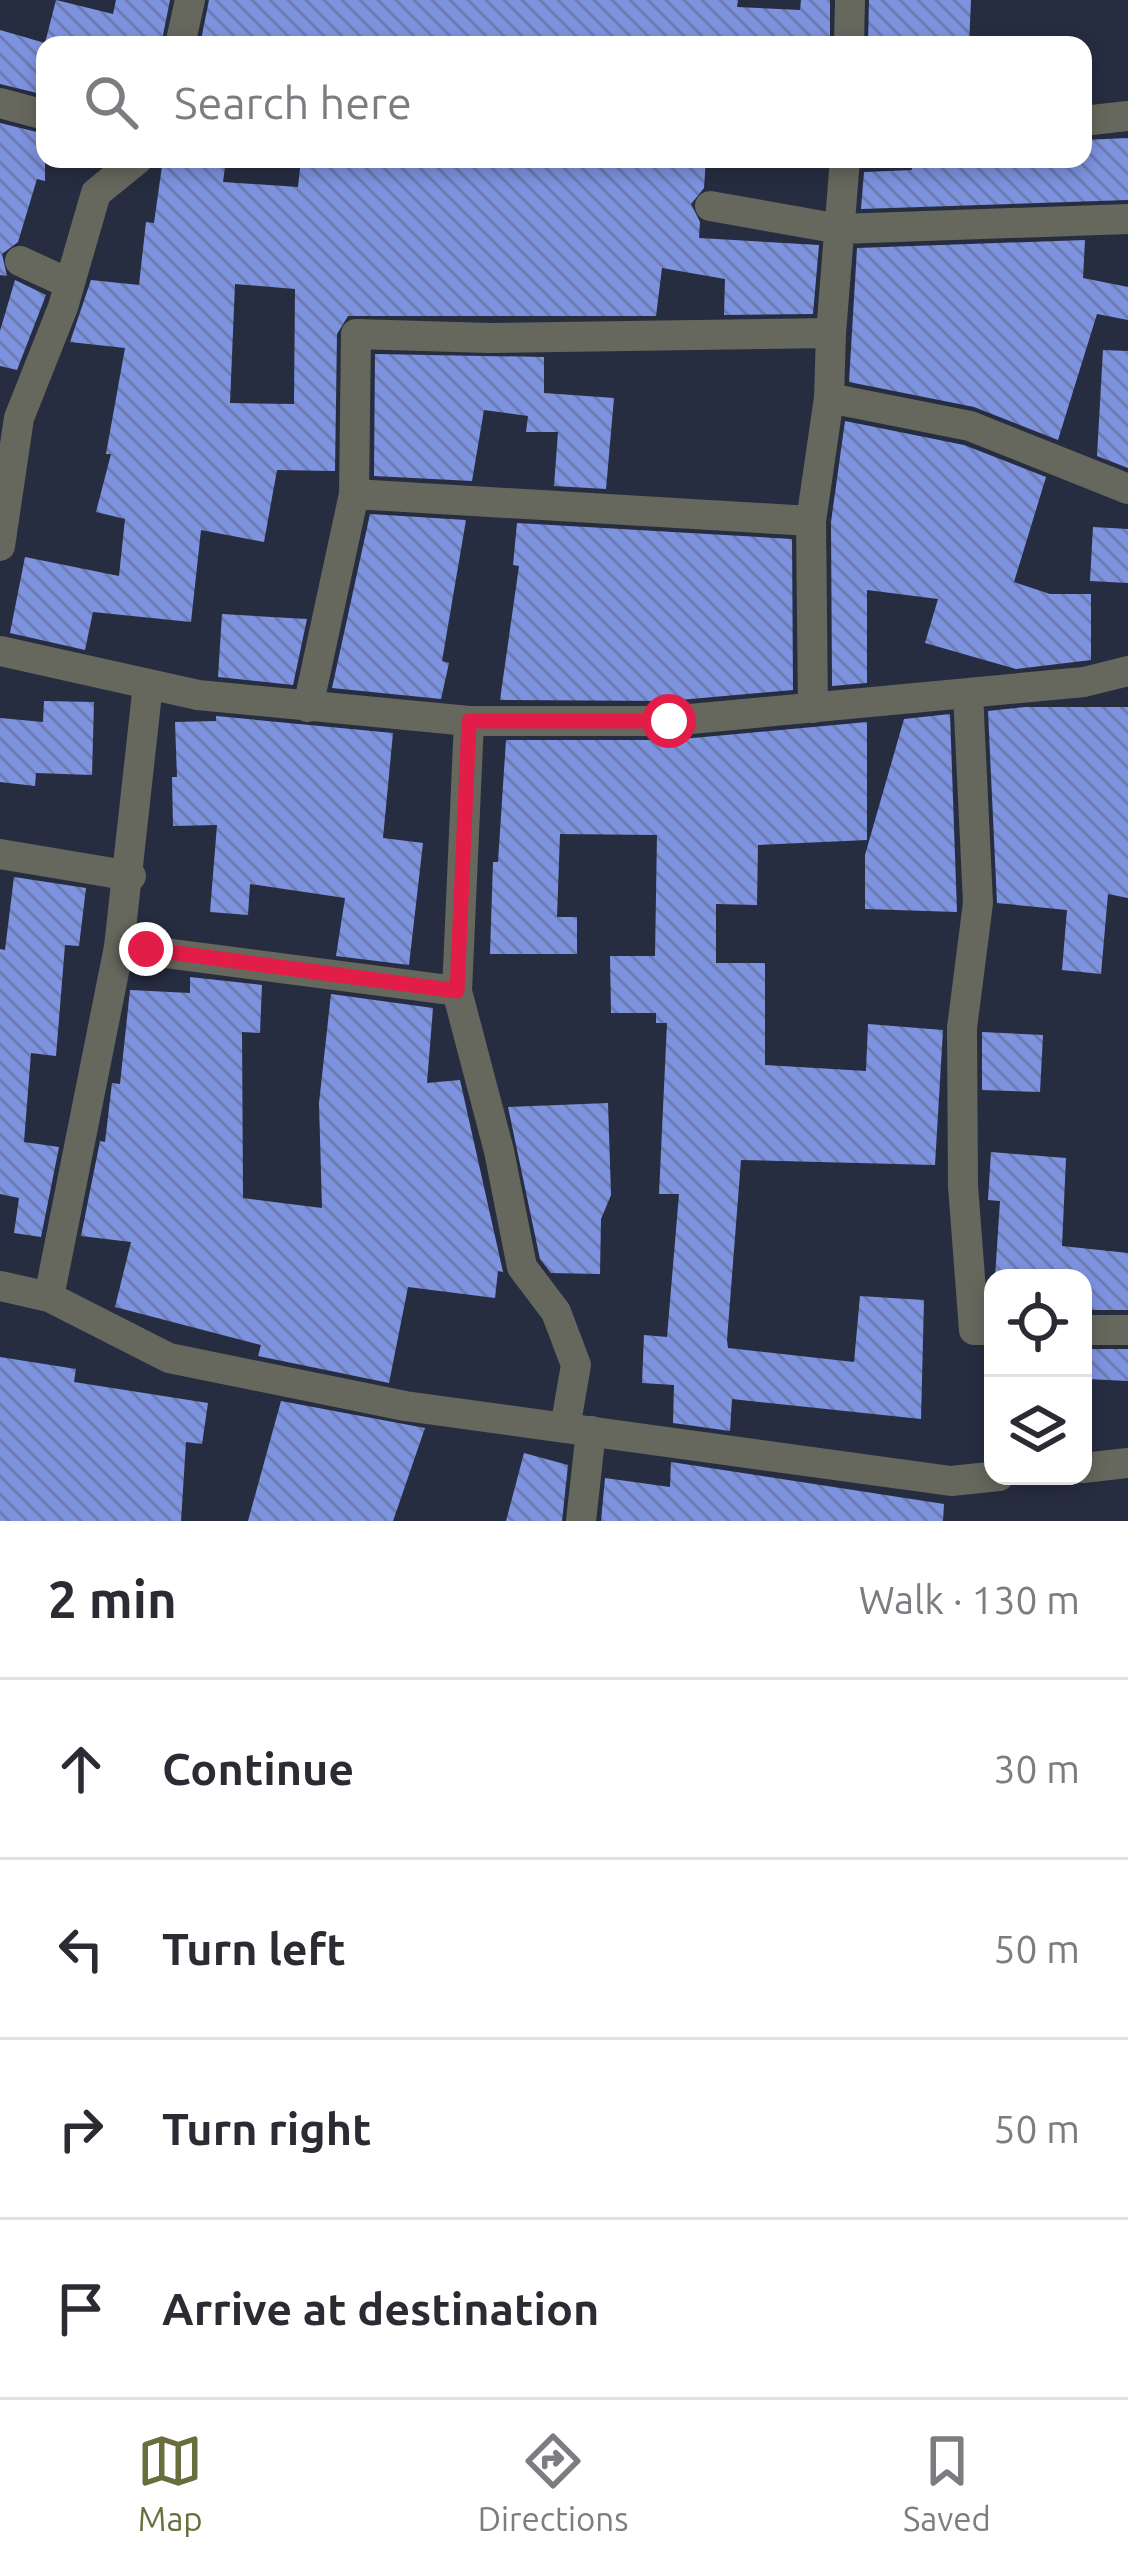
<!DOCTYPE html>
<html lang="en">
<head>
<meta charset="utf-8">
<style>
	:root { --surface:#fff; --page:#f2f2f3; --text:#2b2b33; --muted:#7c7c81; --line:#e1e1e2; --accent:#6a6e3c }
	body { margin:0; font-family:Ubuntu,sans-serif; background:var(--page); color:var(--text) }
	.controls { position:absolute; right:36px; bottom:36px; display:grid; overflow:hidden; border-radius:24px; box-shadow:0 6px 18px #0003 }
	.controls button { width:108px; height:108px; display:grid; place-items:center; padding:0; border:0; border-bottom:3px solid var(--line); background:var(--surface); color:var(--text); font:60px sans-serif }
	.stop { position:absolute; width:36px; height:36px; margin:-27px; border:9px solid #e11d48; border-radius:50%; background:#fff }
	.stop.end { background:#e11d48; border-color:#fff; box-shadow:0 3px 12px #0008 }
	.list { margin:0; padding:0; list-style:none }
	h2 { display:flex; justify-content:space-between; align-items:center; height:156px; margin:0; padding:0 48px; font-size:51px }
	h2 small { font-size:39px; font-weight:400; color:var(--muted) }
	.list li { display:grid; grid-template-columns:78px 1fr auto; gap:36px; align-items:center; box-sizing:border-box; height:180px; padding:0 48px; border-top:3px solid var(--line) }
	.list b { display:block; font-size:45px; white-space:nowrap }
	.list em { font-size:39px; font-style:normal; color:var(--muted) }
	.icon { flex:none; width:66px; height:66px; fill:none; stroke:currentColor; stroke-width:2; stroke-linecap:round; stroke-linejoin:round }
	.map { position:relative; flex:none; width:1128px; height:1521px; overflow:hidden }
	.search { position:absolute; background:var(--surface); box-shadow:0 6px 18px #0003; left:36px; right:36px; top:36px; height:132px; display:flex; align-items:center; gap:30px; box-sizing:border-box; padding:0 42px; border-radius:24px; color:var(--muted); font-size:45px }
	.sheet { height:876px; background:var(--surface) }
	nav { display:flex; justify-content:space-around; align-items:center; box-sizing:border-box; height:168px; border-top:3px solid var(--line); background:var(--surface); font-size:33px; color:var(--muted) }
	nav a { display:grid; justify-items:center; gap:6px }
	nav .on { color:var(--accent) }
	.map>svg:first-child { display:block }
	.building { fill:url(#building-back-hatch); fill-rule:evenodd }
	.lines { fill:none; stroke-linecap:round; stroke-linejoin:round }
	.street { stroke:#66685d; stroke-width:30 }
	.route { stroke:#e11d48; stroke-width:15 }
</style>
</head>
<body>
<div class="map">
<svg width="1128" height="1521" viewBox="0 0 1128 1521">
	<defs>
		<pattern id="building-back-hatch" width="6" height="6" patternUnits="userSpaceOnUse" patternTransform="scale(3)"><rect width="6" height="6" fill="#7e93e0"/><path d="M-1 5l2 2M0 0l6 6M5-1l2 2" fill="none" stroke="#6c7bb2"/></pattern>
	</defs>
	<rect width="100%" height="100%" fill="#272d41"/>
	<!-- building -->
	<path class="building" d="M 56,0 L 113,14 L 116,0 L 170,0 L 161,45 L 45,45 L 45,95 L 0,84 L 0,30 L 45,43 Z
		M 209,0 L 738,0 L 737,7 L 800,10 L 801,0 L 830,0 L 830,45 L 200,45 Z
		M 869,0 L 971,0 L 969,45 L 868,45 Z
		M 0,123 L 45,134 L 45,181 L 37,179 L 18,242 L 2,254 L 7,276 L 0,275 Z
		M 1128,138 L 1128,200 L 861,209 L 864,172 L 912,170 L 911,159 L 1083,159 L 1083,140 Z
		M 163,159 L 226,159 L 223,182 L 298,187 L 301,159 L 395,167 L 396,159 L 706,159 L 704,188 L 691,204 L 700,222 L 699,238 L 819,245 L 813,314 L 724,315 L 725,279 L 662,268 L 656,316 L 348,316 L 337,334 L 335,471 L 277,470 L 264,542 L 201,530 L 191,622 L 93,612 L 85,650 L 10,633 L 25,557 L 119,576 L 125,519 L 96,512 L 111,454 L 106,454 L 125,348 L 70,342 L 91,280 L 139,285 L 146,222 L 154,223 ZM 235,284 L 295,289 L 294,404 L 230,403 Z
		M 1085,240 L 1083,278 L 1128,287 L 1128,320 L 1097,314 L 1058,440 L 974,407 L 849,382 L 857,248 Z
		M 15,280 L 46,295 L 17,370 L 0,366 L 0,331 Z
		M 1103,350 L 1128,351 L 1128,468 L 1097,456 Z
		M 375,354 L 544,357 L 544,393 L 614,398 L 606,489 L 554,486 L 558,432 L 526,432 L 528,416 L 484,410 L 472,481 L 374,476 Z
		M 845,421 L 964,445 L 1046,477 L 1014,582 L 1050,594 L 1091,594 L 1091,660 L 1016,669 L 925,643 L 938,599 L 867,590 L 867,683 L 832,686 L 831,522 Z
		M 370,514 L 466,520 L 442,661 L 449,663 L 441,699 L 332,688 Z
		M 517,523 L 792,539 L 793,690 L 668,701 L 500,700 L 519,566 L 513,565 Z
		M 1093,527 L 1128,529 L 1128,583 L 1090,581 Z
		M 222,614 L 307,619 L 293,685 L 218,677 Z
		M 44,701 L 94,702 L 92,775 L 36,773 L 35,786 L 0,782 L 0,718 L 43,722 Z
		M 1025,707 L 1128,707 L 1128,898 L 1108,894 L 1101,974 L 1062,970 L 1067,910 L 997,903 L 988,711 Z
		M 950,714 L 957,912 L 865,909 L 865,855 L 904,719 Z
		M 216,716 L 393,733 L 383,838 L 423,843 L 409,965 L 336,956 L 345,898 L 250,884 L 248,915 L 210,912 L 217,825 L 173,826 L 172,777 L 177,777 L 175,722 L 216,721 Z
		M 867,722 L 867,840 L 758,845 L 757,905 L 716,904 L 716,963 L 765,963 L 765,1065 L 866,1071 L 868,1024 L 943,1030 L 935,1165 L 741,1160 L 727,1340 L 728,1348 L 854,1362 L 860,1296 L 924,1300 L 921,1419 L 732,1399 L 730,1431 L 673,1423 L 674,1385 L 642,1383 L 644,1335 L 667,1337 L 679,1194 L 659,1194 L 667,1023 L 656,1023 L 656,1013 L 611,1013 L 610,956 L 655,956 L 657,835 L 560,834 L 557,917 L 577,917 L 577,954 L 490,954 L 493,862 L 498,862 L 506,740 L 671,740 Z
		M 14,877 L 86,888 L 79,946 L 65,945 L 56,1056 L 31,1053 L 24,1142 L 59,1147 L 41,1237 L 14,1233 L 19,1198 L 0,1194 L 0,949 L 5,950 Z
		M 190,977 L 262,985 L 260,1033 L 242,1032 L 243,1198 L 322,1208 L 319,1103 L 331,994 L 433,1008 L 427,1083 L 460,1080 L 503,1272 L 498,1271 L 495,1298 L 408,1287 L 389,1383 L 258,1356 L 261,1345 L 115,1307 L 131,1242 L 81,1236 L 100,1141 L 105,1142 L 112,1083 L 120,1084 L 130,990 L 190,993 Z
		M 982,1032 L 1043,1035 L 1040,1092 L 982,1090 Z
		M 608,1103 L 611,1195 L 601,1219 L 600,1274 L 551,1273 L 540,1259 L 508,1107 Z
		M 991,1152 L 1066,1158 L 1062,1246 L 1128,1253 L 1128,1310 L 1083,1310 L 1083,1278 L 995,1278 L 1000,1201 L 988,1200 Z
		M 1088,1349 L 1128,1349 L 1128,1381 L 1087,1379 Z
		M 0,1357 L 76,1369 L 74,1382 L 208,1403 L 202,1444 L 186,1442 L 181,1521 L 0,1521 Z
		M 281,1401 L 425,1428 L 393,1521 L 248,1521 Z
		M 524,1453 L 568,1465 L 562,1521 L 506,1521 Z
		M 671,1462 L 944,1504 L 943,1521 L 601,1521 L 605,1478 L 670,1487 Z"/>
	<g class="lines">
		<!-- street -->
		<path class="street" d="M 180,45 L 190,0
			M 849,45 L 850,0
			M 0,103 L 45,115
			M 1083,121 L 1128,116
			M 710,206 L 840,229 L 1128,219
			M 20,261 L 68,283
			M 831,333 L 845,159
			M 354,494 L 356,334 L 489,338 L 831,333 L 829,398 L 970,426 L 1128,489
			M 811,521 L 813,708
			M 0,546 L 19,418 L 63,307 L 96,193 L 138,159
			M 0,651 L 198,695 L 469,721 L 669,721 L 1084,682 L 1128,671
			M 968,693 L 978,903 L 962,1028 L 963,1186 L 974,1330 L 993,1330
			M 308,707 L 354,494 L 811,521 L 829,398
			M 0,854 L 131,876
			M 119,947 L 148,684
			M 457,991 L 499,1151 L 522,1267 L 556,1312 L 576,1365 L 565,1428
			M 0,1286 L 49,1297 L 169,1358 L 405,1406 L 951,1481 L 999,1476
			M 49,1297 L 119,947 L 457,991 L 469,721
			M 1083,1330 L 1128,1330
			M 1083,1468 L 1128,1463
			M 581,1521 L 591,1431"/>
	</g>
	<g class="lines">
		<!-- route -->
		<path class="route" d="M 146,949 L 457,991 L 469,721 L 669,721"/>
	</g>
</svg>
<div class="controls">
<button><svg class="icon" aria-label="locate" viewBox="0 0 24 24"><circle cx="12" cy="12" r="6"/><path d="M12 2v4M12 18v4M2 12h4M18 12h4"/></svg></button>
<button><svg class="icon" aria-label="layers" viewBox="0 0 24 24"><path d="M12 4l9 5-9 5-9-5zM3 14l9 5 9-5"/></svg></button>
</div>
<div class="stop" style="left:669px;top:721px"></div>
<div class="stop end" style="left:146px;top:949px"></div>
<div class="search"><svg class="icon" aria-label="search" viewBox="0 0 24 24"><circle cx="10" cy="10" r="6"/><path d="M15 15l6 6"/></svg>Search here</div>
</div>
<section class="sheet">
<h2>2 min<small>Walk · 130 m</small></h2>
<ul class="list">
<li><svg class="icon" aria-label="ahead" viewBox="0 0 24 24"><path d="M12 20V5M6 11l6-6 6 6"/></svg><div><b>Continue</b></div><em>30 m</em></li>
<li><svg class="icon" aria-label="left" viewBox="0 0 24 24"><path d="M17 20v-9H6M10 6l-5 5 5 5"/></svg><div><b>Turn left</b></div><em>50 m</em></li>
<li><svg class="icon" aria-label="right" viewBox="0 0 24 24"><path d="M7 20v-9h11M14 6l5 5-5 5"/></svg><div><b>Turn right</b></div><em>50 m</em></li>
<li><svg class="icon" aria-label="arrive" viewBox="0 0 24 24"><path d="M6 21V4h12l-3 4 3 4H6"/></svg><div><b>Arrive at destination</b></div></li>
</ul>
</section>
<nav>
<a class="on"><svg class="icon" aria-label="map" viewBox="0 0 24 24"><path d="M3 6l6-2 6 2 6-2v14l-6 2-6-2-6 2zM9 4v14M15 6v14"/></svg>Map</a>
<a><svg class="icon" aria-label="directions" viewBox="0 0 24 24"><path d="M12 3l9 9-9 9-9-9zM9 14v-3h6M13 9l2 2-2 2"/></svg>Directions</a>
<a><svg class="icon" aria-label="saved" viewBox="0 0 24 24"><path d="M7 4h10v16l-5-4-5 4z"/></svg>Saved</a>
</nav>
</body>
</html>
